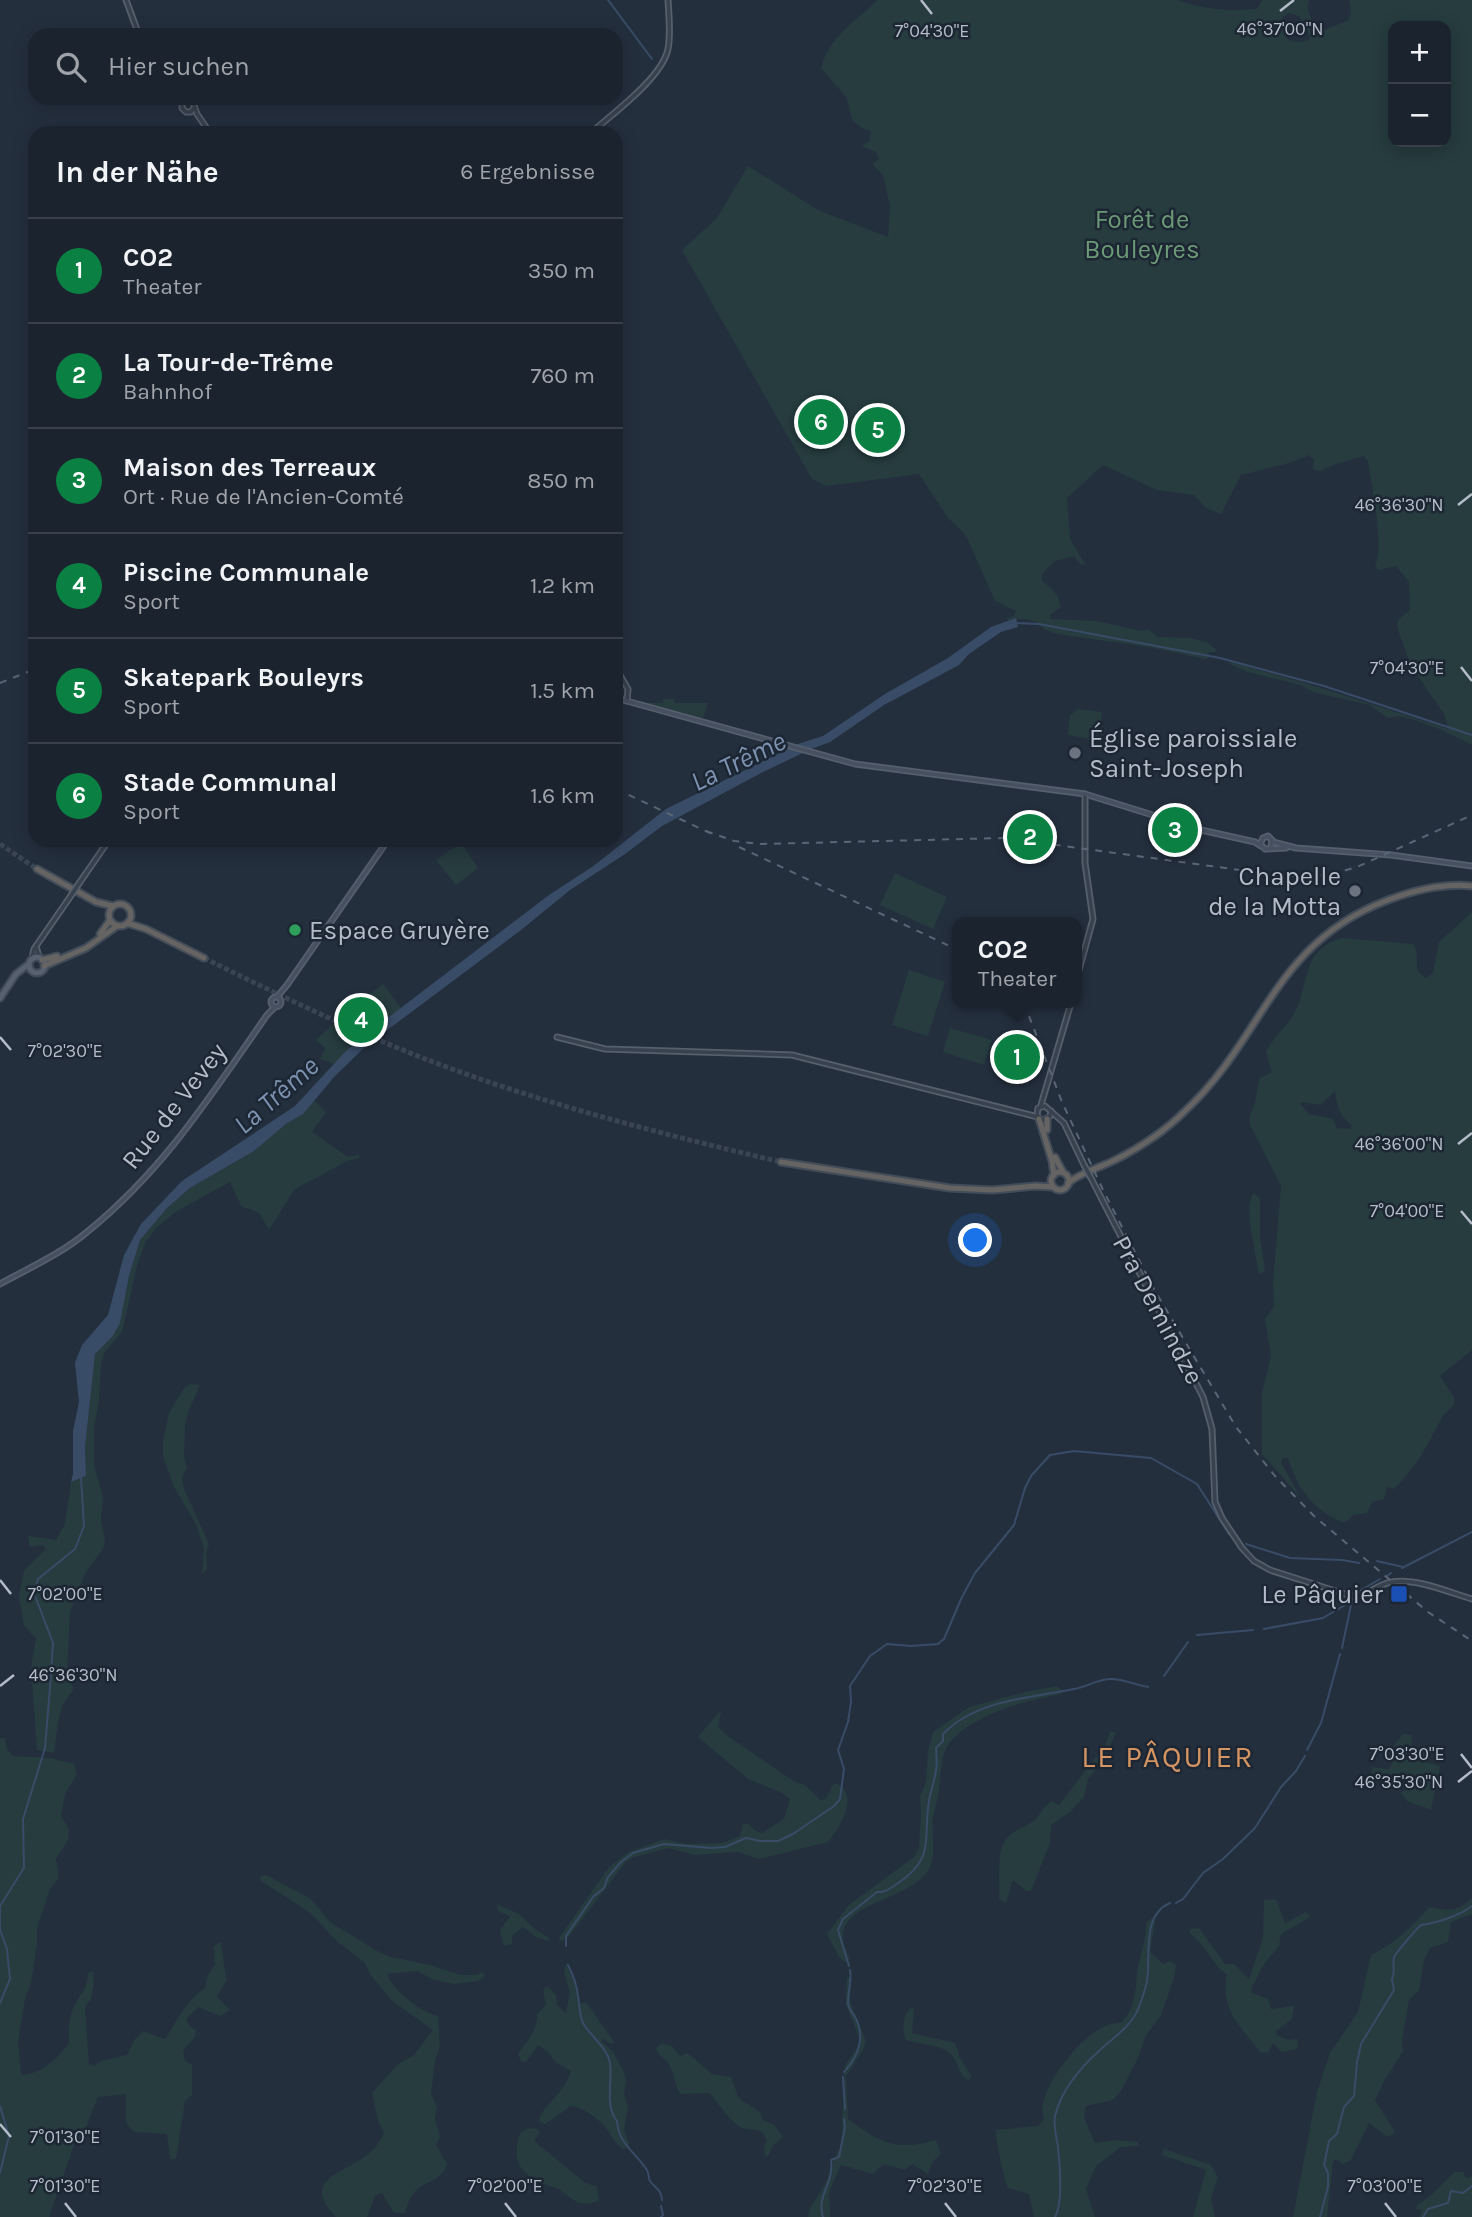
<!DOCTYPE html>
<html lang="de">
<head>
<meta charset="utf-8">
<style>
	:root { --surface:#1b232e; --page:#242b36; --text:#f1f3f6; --muted:#a0a4aa; --line:#39404a; --accent:#0b8043 }
	body { margin:0; font-family:Karla,sans-serif; background:var(--page); color:var(--text) }
	.controls { position:absolute; right:21px; top:21px; display:grid; overflow:hidden; border-radius:14px; box-shadow:0 4px 18px #0003 }
	.controls button { width:63px; height:63px; display:grid; place-items:center; padding:0; border:0; border-bottom:2px solid var(--line); background:var(--surface); color:var(--text); font:35px sans-serif }
	.you { position:absolute; left:976px; top:1241px; width:24px; height:24px; margin:-18px; border:5px solid #fff; border-radius:50%; background:#1a73e8; box-shadow:0 0 0 10px #1a73e833 }
	.badge { display:grid; place-items:center; width:46px; height:46px; border-radius:50%; background:var(--accent); color:#fff; font-size:23px; font-weight:700 }
	.pin { position:absolute; translate:-50% -50%; border:4px solid #fff; box-shadow:0 2px 7px #0006 }
	.popup { position:absolute; left:952px; top:917px; width:130px; height:91px; box-sizing:border-box; display:grid; place-content:center; border-radius:14px; background:var(--surface); filter:drop-shadow(0 2px 5px #0005); font-size:23px; white-space:nowrap; color:var(--muted) }
	.popup b { font-size:26px; color:var(--text) }
	.popup::after { content:''; position:absolute; left:50%; top:100%; margin-left:-14px; border:14px solid transparent; border-top-color:var(--surface) }
	.list { margin:0; padding:0; list-style:none }
	h2 { display:flex; justify-content:space-between; align-items:center; height:91px; margin:0; padding:0 28px; font-size:30px }
	h2 small { font-size:23px; font-weight:400; color:var(--muted) }
	.list li { display:grid; grid-template-columns:46px 1fr auto; gap:21px; align-items:center; box-sizing:border-box; height:105px; padding:0 28px; border-top:2px solid var(--line) }
	.list b { display:block; font-size:26px; white-space:nowrap }
	.list p { margin:0; font-size:23px; white-space:nowrap; color:var(--muted) }
	.list em { font-size:23px; font-style:normal; color:var(--muted) }
	.icon { flex:none; width:38px; height:38px; fill:none; stroke:currentColor; stroke-width:2; stroke-linecap:round; stroke-linejoin:round }
	.map { position:relative; flex:none; width:1472px; height:2217px; overflow:hidden }
	.search { position:absolute; background:var(--surface); box-shadow:0 4px 18px #0003; left:28px; top:28px; width:595px; height:77px; display:flex; align-items:center; gap:18px; box-sizing:border-box; padding:0 24px; border-radius:21px; color:var(--muted); font-size:26px }
	.panel { position:absolute; background:var(--surface); box-shadow:0 4px 18px #0003; left:28px; top:126px; width:595px; height:721px; border-radius:21px }
	.map>svg:first-child { display:block }
	.green { fill:#263c3f; fill-rule:evenodd }
	.water { fill:#394c67 }
	.lines { fill:none; stroke-linecap:round; stroke-linejoin:round }
	.stream { stroke:#394c67; stroke-width:2 }
	.trunk-tunnel { stroke:#3a4453; stroke-width:5; stroke-dasharray:5 2.5; stroke-linecap:butt }
	.tertiary-casing { stroke:#565f6c; stroke-width:7 }
	.secondary-casing { stroke:#565f6c; stroke-width:7 }
	.primary-casing { stroke:#414a57; stroke-width:9 }
	.trunk-casing { stroke:#434c59; stroke-width:9 }
	.tertiary { stroke:#38414e; stroke-width:3.5 }
	.secondary { stroke:#465061; stroke-width:3.5 }
	.primary { stroke:#56606e; stroke-width:5 }
	.trunk { stroke:#656462; stroke-width:5 }
	.rail { stroke:#5a6575; stroke-width:2; stroke-dasharray:7 7; stroke-linecap:butt }
	.tertiary-bridge-casing { stroke:#565f6c; stroke-width:7; stroke-linecap:butt }
	.tertiary-bridge { stroke:#38414e; stroke-width:3.5 }
	.ticks { fill:none; stroke:#b4bcc9; stroke-width:2.5 }
	.worship-dot { fill:#6b7280; stroke:#1d2633; stroke-width:2.5 }
	.leisure-dot { fill:#2e9e5b; stroke:#1d2633; stroke-width:2.5 }
	.transit-dot { fill:#1a4fb4; stroke:#1d2633; stroke-width:2.5 }
	.labels { text-anchor:middle; dominant-baseline:central; stroke-width:5; stroke-linejoin:round; paint-order:stroke }
	.park-label { font-size:26px; fill:#6b9a76; stroke:#1d2633 }
	.poi-label { font-size:26px; fill:#b4bcc9; stroke:#1d2633; text-anchor:start }
	.street-label { font-size:26px; fill:#b4bcc9; stroke:#1d2633 }
	.water-label { font-size:28px; font-style:italic; fill:#7c92b1; stroke:#1d2633 }
	.quarter-label { font-size:30px; letter-spacing:2px; fill:#d59563; stroke:#1d2633 }
	.ticks-label { font-size:18px; text-anchor:middle; fill:#b4bcc9; stroke:#1d2633; stroke-width:5; stroke-linejoin:round; paint-order:stroke }
</style>
</head>
<body>
<div class="map">
<svg width="1472" height="2217" viewBox="0 0 1472 2217">
	<rect width="100%" height="100%" fill="#242f3e"/>
	<!-- green -->
	<path class="green" d="M 877,0 L 1177,0 C 1204,9 1229,12 1257,9 L 1262,0 L 1309,0 C 1305,11 1313,26 1324,30 L 1349,20 L 1351,13 L 1349,0 L 1472,0 L 1472,745 L 1442,730 L 1412,719 L 1399,716 L 1388,718 L 1370,705 L 1313,692 L 1301,685 L 1248,672 L 1229,664 L 1232,662 L 1318,687 L 1449,729 L 1444,714 L 1411,666 L 1397,627 L 1398,620 L 1410,610 L 1409,582 L 1396,566 L 1379,570 L 1375,566 C 1385,548 1371,483 1368,461 L 1364,456 L 1336,464 L 1320,471 L 1313,469 L 1314,460 L 1309,455 L 1289,463 L 1241,475 L 1221,514 L 1206,508 L 1194,495 L 1157,490 L 1103,465 L 1067,498 L 1070,539 L 1085,564 L 1080,564 L 1074,556 L 1055,561 L 1042,574 L 1042,581 C 1051,588 1061,595 1060,608 L 1050,615 L 1051,619 L 1097,621 L 1140,631 L 1149,630 L 1158,637 L 1191,638 L 1206,642 L 1217,650 L 1215,652 L 1209,652 L 1208,658 L 1205,659 L 1155,648 L 1057,634 C 1045,630 1045,630 1037,623 C 1029,617 1017,620 1008,620 L 1007,618 L 1014,616 L 1016,611 L 995,601 L 968,540 L 961,530 L 948,518 L 919,474 L 827,486 L 812,479 L 682,250 L 717,218 L 748,166 L 818,210 L 888,237 L 890,206 L 883,175 L 872,164 L 879,159 L 876,152 L 861,146 L 869,142 L 871,131 L 862,128 L 852,120 L 847,98 L 821,68 C 829,36 856,22 877,0 ZM 1289,13 L 1299,16 L 1310,36 L 1309,40 C 1290,46 1280,38 1282,18 ZM 1393,26 L 1446,26 L 1446,142 L 1393,142 Z
		M 663,699 L 674,699 L 675,703 L 708,703 L 703,718 L 644,703 L 663,703 Z
		M 1078,709 L 1102,712 L 1098,740 L 1068,735 L 1070,715 Z
		M 461,843 L 478,868 L 456,885 L 436,860 Z
		M 895,873 L 947,897 L 933,929 L 880,905 Z
		M 1472,912 L 1472,1350 L 1440,1376 L 1454,1397 L 1454,1404 C 1450,1410 1443,1414 1440,1421 C 1428,1445 1414,1470 1394,1489 L 1387,1487 L 1384,1499 L 1372,1502 L 1367,1513 L 1353,1515 L 1346,1522 L 1342,1522 C 1312,1509 1298,1489 1288,1458 L 1283,1458 L 1281,1462 L 1300,1497 L 1262,1454 L 1262,1393 L 1271,1356 L 1265,1319 L 1274,1306 L 1273,1283 L 1281,1186 L 1250,1125 C 1248,1114 1253,1111 1255,1102 C 1257,1094 1257,1086 1260,1078 L 1272,1072 L 1266,1052 C 1273,1037 1287,1027 1295,1012 C 1310,983 1301,949 1342,938 L 1413,944 C 1422,956 1410,970 1426,978 L 1433,973 L 1439,942 ZM 1335,1091 C 1337,1105 1339,1117 1352,1125 L 1350,1129 L 1337,1128 L 1333,1119 L 1309,1114 L 1301,1105 L 1301,1102 L 1321,1105 Z
		M 909,970 L 945,982 L 928,1036 L 892,1025 Z
		M 383,984 L 401,1008 L 360,1039 L 334,1064 L 320,1059 L 325,1048 L 316,1040 L 346,1012 Z
		M 950,1028 L 992,1040 L 984,1065 L 943,1052 Z
		M 314,1100 L 326,1112 L 312,1132 L 348,1157 L 359,1155 L 359,1158 L 347,1161 L 294,1190 L 269,1230 L 259,1213 L 241,1206 L 230,1182 L 177,1211 L 159,1225 L 146,1241 L 138,1262 L 122,1332 L 105,1352 L 101,1363 L 99,1401 L 94,1427 L 94,1466 L 103,1496 L 101,1521 L 105,1539 L 104,1547 L 85,1574 L 70,1612 L 67,1677 L 72,1682 L 73,1690 L 62,1706 L 58,1722 L 54,1753 L 37,1750 L 31,1667 L 36,1638 L 24,1626 L 19,1596 L 24,1571 L 46,1549 L 43,1545 L 30,1547 L 28,1536 L 56,1540 L 65,1524 L 71,1482 L 86,1476 L 85,1447 L 95,1354 L 113,1336 L 120,1323 L 129,1276 L 140,1240 L 167,1208 L 190,1188 L 254,1151 L 286,1124 L 303,1114 Z
		M 1254,1193 L 1260,1199 L 1260,1237 L 1265,1271 L 1261,1274 L 1258,1272 C 1257,1254 1242,1205 1254,1193 Z
		M 190,1384 L 200,1385 L 189,1410 L 185,1426 L 184,1456 L 187,1467 L 182,1478 L 184,1489 L 209,1544 L 206,1553 L 207,1569 L 202,1574 L 204,1549 L 196,1524 L 174,1487 L 163,1456 L 163,1440 L 169,1413 L 184,1388 Z
		M 1057,1686 L 1062,1690 L 1063,1694 C 1029,1699 968,1716 948,1745 C 940,1757 941,1781 938,1796 C 937,1803 934,1810 933,1817 C 931,1831 936,1851 931,1865 C 918,1899 845,1900 843,1935 C 842,1945 848,1951 850,1960 L 845,1962 L 839,1957 L 827,1934 L 849,1905 L 914,1857 L 919,1848 L 921,1813 L 920,1796 L 926,1782 L 928,1752 L 933,1732 L 969,1707 L 1025,1692 Z
		M 721,1712 L 718,1727 L 729,1737 L 795,1782 L 805,1785 L 820,1800 L 826,1799 L 834,1783 C 861,1792 841,1827 828,1842 L 759,1859 L 737,1852 L 695,1855 L 669,1848 L 634,1857 L 625,1863 L 567,1939 L 560,1941 L 559,1938 L 609,1867 L 629,1852 L 664,1839 L 686,1844 L 722,1843 L 740,1836 L 743,1824 L 749,1824 L 754,1830 L 762,1833 L 784,1819 L 790,1799 L 780,1792 L 748,1779 L 698,1737 L 718,1713 Z
		M 1110,1732 L 1116,1732 L 1105,1758 L 1088,1779 L 1084,1797 L 1071,1811 L 1051,1825 L 1050,1843 L 1031,1891 L 1026,1891 L 1013,1880 L 1006,1903 L 999,1899 C 1000,1883 996,1852 1006,1839 C 1013,1830 1025,1827 1034,1821 C 1041,1815 1041,1808 1052,1801 L 1059,1805 L 1105,1745 Z
		M 1403,1734 L 1412,1735 L 1411,1748 L 1427,1752 L 1426,1762 L 1440,1766 L 1431,1810 L 1407,1801 L 1401,1793 L 1409,1787 L 1400,1775 L 1382,1776 L 1370,1788 L 1372,1767 L 1389,1769 L 1393,1761 L 1389,1752 Z
		M 2,1738 L 5,1738 L 7,1749 L 13,1756 L 50,1758 L 74,1764 L 77,1774 L 65,1794 L 61,1816 L 69,1829 L 68,1840 L 56,1859 L 59,1878 L 50,1889 L 37,1928 L 37,1944 L 31,1983 L 25,1999 L 18,2041 L 21,2075 C 42,2074 57,2059 69,2043 C 69,2031 68,2020 73,2009 C 79,1993 87,1993 88,1973 L 93,1971 L 94,1983 L 91,1999 L 85,2007 L 89,2064 L 95,2066 L 101,2061 L 127,2055 L 135,2039 L 143,2031 L 165,2039 C 177,2021 186,2000 205,1988 L 208,1975 L 215,1965 L 214,1946 L 220,1942 C 224,1954 223,1967 227,1979 L 217,1997 L 230,2010 L 220,2016 L 198,2007 L 186,2019 L 190,2027 L 196,2030 L 195,2037 L 183,2051 L 185,2061 L 192,2065 L 192,2095 L 185,2101 L 176,2159 L 170,2159 L 167,2134 L 134,2132 L 126,2123 L 126,2094 L 98,2097 L 80,2142 L 75,2142 L 49,2217 L 0,2217 L 0,1739 Z
		M 266,1875 L 311,1899 L 330,1922 L 377,1951 L 391,1957 L 430,1965 L 460,1975 L 476,1975 L 482,1972 L 485,1976 L 478,1981 L 454,1984 L 434,1980 L 417,1971 L 387,1974 C 393,1991 421,2012 438,2016 L 440,2047 L 435,2060 L 431,2094 L 437,2107 L 435,2118 L 440,2137 L 436,2145 L 447,2164 C 443,2178 431,2180 420,2187 C 411,2193 408,2203 405,2213 L 394,2213 L 382,2193 L 375,2196 L 367,2217 L 336,2217 C 299,2180 344,2173 367,2155 C 375,2149 380,2142 384,2133 L 378,2121 L 372,2093 L 398,2064 L 414,2055 L 433,2030 L 391,2000 L 370,1974 L 365,1963 L 338,1942 L 309,1912 L 261,1881 L 260,1876 Z
		M 1472,1898 L 1472,1914 L 1451,1922 L 1448,1942 L 1430,1948 L 1424,1960 L 1419,1990 L 1409,2000 L 1402,2040 L 1403,2051 L 1384,2081 L 1375,2100 L 1395,2132 L 1388,2137 L 1369,2123 L 1351,2160 L 1343,2164 L 1336,2159 L 1333,2162 L 1327,2217 L 1293,2217 L 1317,2092 L 1330,2053 L 1358,2012 L 1371,1955 C 1394,1944 1412,1927 1429,1907 C 1449,1910 1455,1914 1472,1898 Z
		M 1276,1899 L 1285,1923 L 1306,1912 L 1310,1917 L 1281,1934 L 1279,1946 L 1262,1967 L 1251,1990 L 1252,1993 L 1268,1999 L 1271,2009 L 1294,2006 L 1292,2019 L 1276,2031 L 1277,2035 L 1288,2040 L 1298,2039 L 1297,2049 L 1282,2052 L 1273,2043 L 1268,2053 L 1260,2052 C 1240,2025 1220,2011 1227,1974 C 1212,1966 1207,1945 1191,1935 L 1189,1929 L 1199,1928 L 1225,1964 L 1234,1964 L 1249,1979 L 1263,1938 L 1264,1900 Z
		M 497,1904 L 519,1914 L 536,1930 L 548,1937 L 550,1942 L 536,1937 L 523,1927 L 512,1936 L 512,1944 L 504,1946 L 500,1930 L 510,1916 L 498,1911 Z
		M 1152,1918 L 1155,1921 L 1150,1952 L 1163,1964 L 1170,1961 L 1176,1965 L 1174,1978 L 1161,2015 L 1145,2037 L 1138,2058 L 1121,2091 L 1113,2100 L 1086,2106 L 1084,2118 L 1095,2143 L 1116,2140 L 1138,2142 L 1139,2146 L 1121,2147 L 1096,2166 L 1086,2189 L 1095,2217 L 1034,2217 L 1029,2194 L 1008,2188 C 1004,2180 995,2138 996,2130 L 1038,2126 L 1044,2119 C 1043,2113 1041,2108 1043,2103 C 1049,2076 1091,2020 1121,2023 C 1137,2007 1135,1988 1138,1967 C 1141,1952 1147,1938 1146,1923 Z
		M 566,1964 L 576,1986 L 579,2005 L 585,2002 L 589,2006 L 614,2042 L 611,2044 L 603,2039 L 601,2040 L 613,2052 L 624,2072 L 626,2080 L 624,2095 L 628,2107 L 624,2130 L 629,2143 L 628,2148 L 623,2149 C 614,2143 612,2135 605,2127 C 597,2118 583,2107 571,2106 L 545,2124 L 539,2121 C 541,2106 565,2094 571,2071 L 555,2062 L 548,2052 L 538,2045 L 526,2062 L 521,2061 L 518,2054 C 527,2041 538,2030 537,2014 L 546,2005 L 543,1991 L 547,1986 L 556,1995 L 557,2005 L 566,2013 L 570,1993 L 564,1971 Z
		M 847,1977 L 851,1979 L 850,2001 L 866,2041 L 863,2050 L 846,2076 L 848,2119 C 879,2142 896,2152 936,2140 L 941,2154 L 932,2162 L 928,2174 L 912,2164 L 905,2170 L 884,2164 L 873,2174 L 841,2165 L 829,2192 L 830,2217 L 808,2217 C 810,2203 821,2194 826,2182 C 832,2170 832,2158 841,2147 L 845,2066 L 861,2042 L 846,2005 Z
		M 910,2008 L 914,2009 L 912,2033 L 955,2043 L 960,2058 L 972,2077 L 968,2080 C 958,2074 960,2066 953,2057 C 945,2044 920,2045 906,2040 C 902,2029 902,2018 910,2008 Z
		M 662,2043 L 673,2047 L 680,2056 L 687,2053 L 690,2055 L 712,2074 L 731,2077 L 738,2096 L 744,2102 L 760,2112 L 763,2120 L 774,2125 L 783,2137 L 772,2146 L 769,2155 L 765,2156 L 764,2145 L 767,2141 L 762,2132 C 755,2129 747,2130 740,2127 C 727,2119 719,2103 709,2093 L 681,2094 C 674,2086 675,2075 670,2066 C 666,2057 658,2058 656,2048 Z
		M 529,2128 L 538,2129 L 540,2133 L 534,2141 L 584,2182 L 597,2187 L 599,2201 C 577,2208 575,2200 560,2190 C 555,2187 549,2186 544,2184 C 519,2174 511,2159 520,2133 Z
		M 1164,2149 L 1211,2165 L 1218,2178 L 1211,2198 L 1215,2217 L 1193,2217 L 1206,2170 L 1162,2155 Z
		M 1455,2172 L 1463,2172 L 1466,2178 L 1472,2177 L 1472,2217 L 1419,2217 L 1422,2210 L 1416,2209 L 1418,2204 C 1428,2201 1445,2180 1455,2172 Z"/>
	<!-- water -->
	<path class="water" d="M 1016,618 L 1018,627 L 1001,632 L 969,654 L 959,665 L 884,705 L 830,742 L 811,749 L 761,773 L 662,826 L 625,854 L 570,890 L 521,930 L 366,1046 L 334,1077 L 303,1114 L 286,1124 L 254,1151 L 190,1188 L 167,1208 L 140,1240 L 129,1276 L 120,1323 L 113,1336 L 95,1354 L 85,1447 L 86,1476 L 71,1482 L 73,1474 L 73,1431 L 79,1402 L 75,1363 L 82,1345 L 108,1315 L 124,1255 L 141,1224 L 182,1181 L 295,1106 L 345,1052 L 360,1039 L 549,895 L 592,867 L 666,809 L 798,744 L 823,736 L 885,694 L 948,658 L 991,627 Z"/>
	<g class="lines">
		<!-- stream -->
		<path class="stream" d="M 608,0 L 652,59
			M 1016,623 L 1039,624 L 1220,658 L 1324,686 L 1472,735
			M 1246,1544 L 1290,1558 L 1342,1560 L 1359,1563
			M 1377,1561 L 1403,1567
			M 1402,1568 L 1472,1532
			M 1387,1576 L 1391,1573
			M 1356,1593 L 1380,1579
			M 1264,1629 L 1323,1618 L 1352,1601
			M 1197,1635 L 1253,1630
			M 1342,1648 L 1352,1600
			M 1164,1676 L 1188,1642
			M 1307,1750 L 1321,1723 L 1340,1654
			M 1176,1903 L 1183,1899 L 1203,1873 L 1223,1859 L 1255,1828 L 1281,1787 L 1296,1771 L 1305,1756
			M 566,1946 L 566,1936 L 593,1897 L 604,1888 L 608,1877 L 621,1862 L 633,1853 L 664,1844 L 711,1848 L 725,1847 L 746,1838 L 760,1841 L 778,1841 L 793,1834 L 834,1806 L 840,1799 L 844,1769 L 838,1750 L 848,1722 L 851,1702 L 850,1686 L 870,1656 L 887,1644 L 911,1646 L 938,1644 L 944,1639 L 961,1599 L 975,1573 L 1014,1525 L 1025,1488 L 1031,1476 L 1050,1455 L 1074,1451 L 1151,1458 L 1197,1484 L 1229,1534
			M 568,1965 C 573,1975 577,1985 578,1996 C 580,2006 579,2014 583,2023 C 591,2037 607,2047 610,2063 C 613,2082 604,2105 617,2121 C 618,2143 636,2153 647,2170 C 649,2173 648,2178 650,2181 C 656,2189 661,2189 662,2200
			M 849,1966 L 838,1930 L 843,1919 L 877,1892 C 886,1893 890,1888 897,1884 C 939,1856 921,1835 930,1796 C 935,1774 938,1772 936,1748 L 943,1741 L 943,1734 C 976,1700 1029,1698 1074,1689 C 1087,1687 1098,1679 1111,1679 C 1123,1679 1136,1685 1148,1687
			M 0,2003 L 10,1979 L 7,1949 L 0,1930 L 0,1906 L 24,1868 L 23,1819 L 45,1748 L 50,1687 L 53,1643 L 34,1593 L 38,1579 L 75,1549 L 84,1526 L 81,1477
			M 844,2072 C 858,2057 866,2037 855,2017 C 852,2012 848,2009 848,2002 C 848,1991 852,1981 850,1970
			M 843,2077 L 845,2109
			M 0,2106 L 9,2136 L 0,2173
			M 661,2206 L 663,2215 L 661,2217
			M 823,2217 C 816,2195 834,2185 831,2160 L 839,2157 L 845,2128 L 844,2119
			M 1055,2217 C 1063,2203 1060,2164 1058,2148 C 1057,2138 1053,2126 1055,2116 C 1061,2091 1081,2067 1100,2050 C 1115,2036 1131,2027 1139,2007 C 1142,1999 1145,1990 1147,1981 C 1151,1957 1141,1915 1170,1903
			M 1320,2217 L 1328,2187 L 1328,2173 L 1324,2165 L 1329,2141 L 1337,2134 L 1344,2107 L 1354,2096 L 1357,2062 L 1361,2044 L 1394,1990 L 1392,1979 C 1396,1970 1392,1965 1394,1957 C 1395,1954 1417,1928 1421,1925 C 1436,1923 1459,1916 1472,1906
			M 1423,2217 L 1428,2209 L 1448,2203 L 1451,2191 L 1463,2193 L 1472,2186"/>
		<!-- trunk-tunnel -->
		<path class="trunk-tunnel" d="M 0,844 L 37,869
			M 204,958 C 285,998 367,1038 452,1069 C 559,1108 670,1136 781,1162"/>
		<!-- tertiary casing -->
		<g class="tertiary-casing">
			<path id="tertiary" d="M 126,0 L 139,35
				M 194,108 L 191,112 L 186,112 L 182,108 L 182,104 L 186,99 L 193,102 L 197,114 L 210,133
				M 591,133 C 613,113 662,78 668,49 C 671,34 669,16 668,0
				M 616,668 L 628,689 L 627,701
				M 80,882 L 109,840
				M 36,946 L 39,957
				M 32,958 L 34,949 L 70,897
				M 1076,981 L 1093,919 L 1085,863 L 1085,794
				M 557,1037 L 605,1049 L 792,1055 L 1038,1117
				M 1041,1105 L 1071,1003
				M 1051,1111 L 1050,1116 L 1046,1120 L 1040,1119 L 1037,1115 L 1038,1108 L 1045,1106 L 1064,1123 L 1084,1165
				M 1091,1178 L 1203,1397 L 1212,1429 L 1215,1502 L 1222,1518 L 1242,1548 L 1254,1561 L 1270,1570 L 1351,1596 C 1367,1598 1376,1584 1392,1582 C 1417,1578 1448,1592 1472,1599"/>
		</g>
		<!-- secondary casing -->
		<g class="secondary-casing">
			<path id="secondary" d="M 616,698 L 855,764 L 1085,794 L 1201,830 L 1255,842 L 1261,846
				M 1273,842 L 1296,848 L 1391,855 L 1472,866
				M 1271,848 L 1272,840 L 1268,836 L 1263,838 L 1260,844 L 1265,849 L 1286,848
				M271 1002a5 5 0 1 1 10 0a5 5 0 1 1-10 0Z
				M 277,997 L 287,985 L 388,840
				M 0,1284 C 29,1268 61,1254 87,1232 C 164,1170 211,1095 267,1015 L 275,1007"/>
		</g>
		<!-- primary casing -->
		<g class="primary-casing">
			<path id="primary" d="M29 965a8 8 0 1 1 16 0a8 8 0 1 1-16 0Z
				M 0,998 L 16,974 L 29,964"/>
		</g>
		<!-- trunk casing -->
		<g class="trunk-casing">
			<path id="trunk" d="M 37,869 L 96,902 L 113,906
				M109 915a11 11 0 1 1 22 0a11 11 0 1 1-22 0Z
				M 127,923 L 146,929 L 204,958
				M 100,934 L 110,920
				M 42,960 L 57,956
				M 44,966 L 86,948 L 117,926
				M 1039,1119 L 1052,1161 L 1054,1175
				M 1047,1130 L 1047,1119
				M 1055,1157 L 1063,1172
				M 781,1162 L 950,1188 L 993,1190 L 1035,1186 L 1054,1187
				M1051 1181a9 9 0 1 1 18 0a9 9 0 1 1-18 0Z
				M 1068,1183 C 1082,1172 1099,1168 1115,1160 C 1141,1147 1165,1131 1185,1111 C 1265,1037 1273,943 1388,900 C 1415,890 1444,883 1472,886"/>
		</g>
		<!-- tertiary -->
		<use href="#tertiary" class="tertiary"/>
		<!-- secondary -->
		<use href="#secondary" class="secondary"/>
		<!-- primary -->
		<use href="#primary" class="primary"/>
		<!-- trunk -->
		<use href="#trunk" class="trunk"/>
		<!-- rail -->
		<path class="rail" d="M 0,683 L 35,669
			M 616,789 L 714,835
			M 706,831 L 734,841 L 760,844 L 1005,838 L 1262,873 L 1307,877 L 1336,873 L 1357,867 L 1472,815
			M 739,847 L 958,950
			M 1024,1003 L 1062,1102 L 1103,1190 L 1155,1291 L 1236,1427 L 1275,1476 L 1314,1516 L 1428,1612 L 1472,1641"/>
		<!-- tertiary-bridge casing -->
		<g class="tertiary-bridge-casing">
			<path id="tertiary-bridge" d="M 70,897 L 80,882
				M 1084,1165 L 1091,1178"/>
		</g>
		<!-- tertiary-bridge -->
		<use href="#tertiary-bridge" class="tertiary-bridge"/>
	</g>
	<!-- ticks -->
	<path class="ticks" d="M 921,0 L 932,14M 1280,11 L 1294,0M 1458,505 L 1472,494M 1461,667 L 1472,681M 0,1037 L 11,1050M 1458,1144 L 1472,1133M 1461,1211 L 1472,1224M 0,1580 L 11,1594M 0,1686 L 14,1675M 1461,1754 L 1472,1768M 1458,1782 L 1472,1771M 0,2124 L 11,2137M 65,2203 L 76,2217M 505,2203 L 516,2217M 945,2203 L 956,2217M 1385,2203 L 1396,2217"/>
	<!-- markers -->
	<g class="worship-dot">
		<circle cx="1075" cy="753" r="7"/>
		<circle cx="1355" cy="891" r="7"/>
	</g>
	<circle class="leisure-dot" cx="295" cy="930" r="7"/>
	<rect class="transit-dot" x="1390" y="1585" width="18" height="18" rx="3.5"/>
	<g class="labels">
		<!-- park labels -->
		<g class="park-label">
			<text x="1142" y="219">Forêt de<tspan x="1142" dy="30">Bouleyres</tspan></text>
		</g>
		<!-- poi labels -->
		<g class="poi-label">
			<text x="1089" y="738">Église paroissiale<tspan x="1089" dy="30">Saint-Joseph</tspan></text>
			<text x="1341" y="876" text-anchor="end">Chapelle<tspan x="1341" dy="30">de la Motta</tspan></text>
			<text x="309" y="930">Espace Gruyère</text>
			<text x="1383" y="1594" text-anchor="end">Le Pâquier</text>
		</g>
		<!-- street labels -->
		<g class="street-label">
			<text transform="translate(174 1106) rotate(-52)">Rue de Vevey</text>
			<text transform="translate(1158 1310) rotate(62)">Pra Demindze</text>
		</g>
		<!-- water labels -->
		<g class="water-label">
			<text transform="translate(738 761) rotate(-26)">La Trême</text>
			<text transform="translate(276 1095) rotate(-41)">La Trême</text>
		</g>
		<!-- quarter labels -->
		<g class="quarter-label">
			<text x="1168" y="1757">LE PÂQUIER</text>
		</g>
	</g>
	<g class="ticks-label">
		<text x="1280" y="35">46°37'00"N</text>
		<text x="932" y="37">7°04'30"E</text>
		<text x="1399" y="511">46°36'30"N</text>
		<text x="1407" y="674">7°04'30"E</text>
		<text x="65" y="1057">7°02'30"E</text>
		<text x="1399" y="1150">46°36'00"N</text>
		<text x="1407" y="1217">7°04'00"E</text>
		<text x="65" y="1600">7°02'00"E</text>
		<text x="73" y="1681">46°36'30"N</text>
		<text x="1407" y="1760">7°03'30"E</text>
		<text x="1399" y="1788">46°35'30"N</text>
		<text x="65" y="2143">7°01'30"E</text>
		<text x="65" y="2192">7°01'30"E</text>
		<text x="505" y="2192">7°02'00"E</text>
		<text x="945" y="2192">7°02'30"E</text>
		<text x="1385" y="2192">7°03'00"E</text>
	</g>
</svg>
<div class="controls">
<button>+</button>
<button>−</button>
</div>
<div class="you"></div>
<div class="pin badge" style="left:1017px;top:1057px">1</div>
<div class="popup"><b>CO2</b>Theater</div>
<div class="pin badge" style="left:1030px;top:837px">2</div>
<div class="pin badge" style="left:1175px;top:830px">3</div>
<div class="pin badge" style="left:361px;top:1020px">4</div>
<div class="pin badge" style="left:878px;top:430px">5</div>
<div class="pin badge" style="left:821px;top:422px">6</div>
<div class="search"><svg class="icon" aria-label="search" viewBox="0 0 24 24"><circle cx="10" cy="10" r="6"/><path d="M15 15l6 6"/></svg>Hier suchen</div>
<section class="panel">
<h2>In der Nähe<small>6 Ergebnisse</small></h2>
<ul class="list">
<li><span class="badge">1</span><div><b>CO2</b><p>Theater</p></div><em>350 m</em></li>
<li><span class="badge">2</span><div><b>La Tour-de-Trême</b><p>Bahnhof</p></div><em>760 m</em></li>
<li><span class="badge">3</span><div><b>Maison des Terreaux</b><p>Ort · Rue de l'Ancien-Comté</p></div><em>850 m</em></li>
<li><span class="badge">4</span><div><b>Piscine Communale</b><p>Sport</p></div><em>1.2 km</em></li>
<li><span class="badge">5</span><div><b>Skatepark Bouleyrs</b><p>Sport</p></div><em>1.5 km</em></li>
<li><span class="badge">6</span><div><b>Stade Communal</b><p>Sport</p></div><em>1.6 km</em></li>
</ul>
</section>
</div>
</body>
</html>
